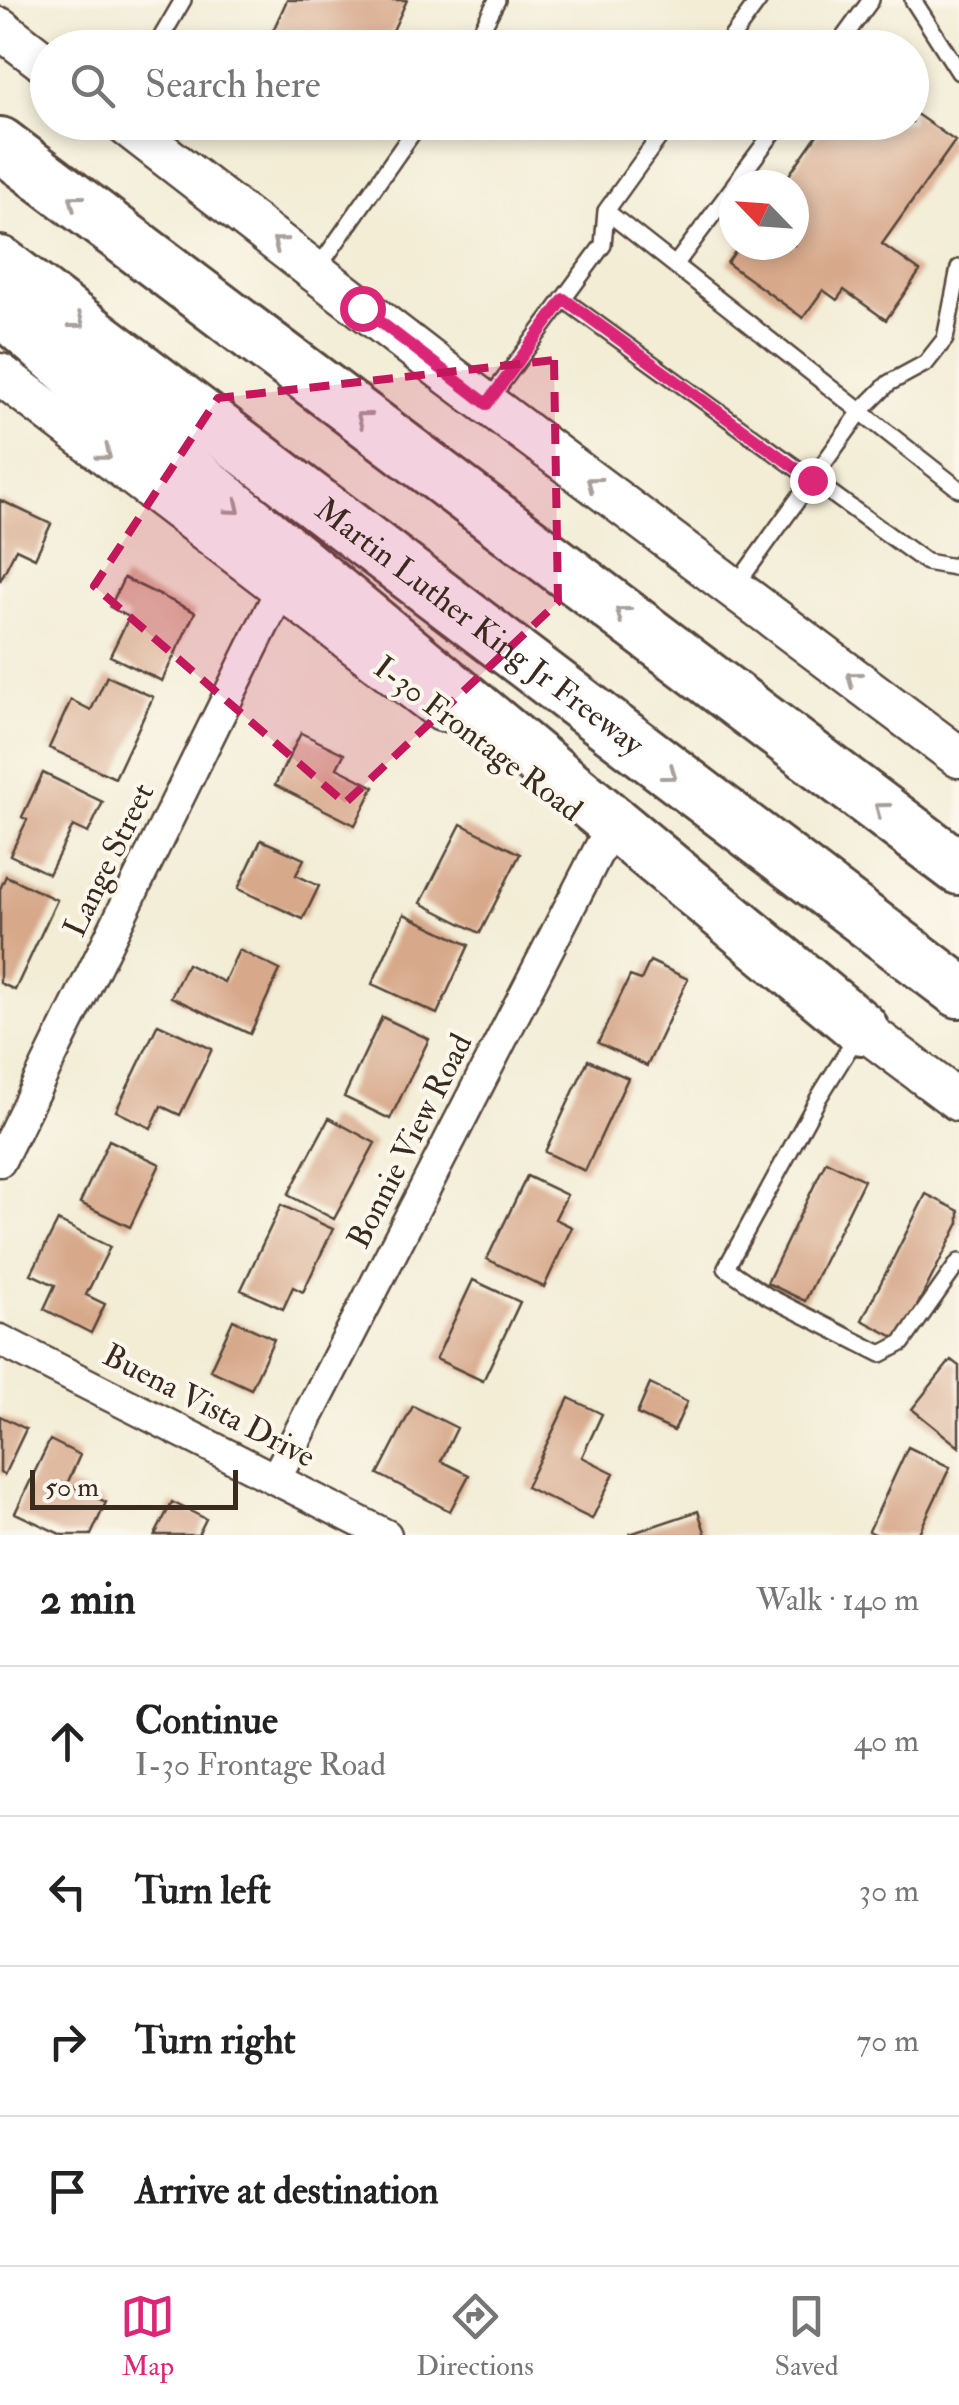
<!DOCTYPE html>
<html lang="en">
<head>
<meta charset="utf-8">
<style>
	:root { --surface:#fff; --page:#f2f2f2; --text:#222; --muted:#767676; --line:#e0e0e0; --accent:#db2777 }
	body { margin:0; font-family:"IM FELL Double Pica",serif; background:var(--page); color:var(--text) }
	.compass { position:absolute; left:719px; top:170px; width:90px; height:90px; border-radius:50%; background:var(--surface); box-shadow:0 5px 15px #0003; rotate:295deg }
	.scale { position:absolute; left:30px; bottom:25px; width:208px; box-sizing:border-box; padding-left:10px; border:5px solid #3b2a1e; border-top:0; font-size:28px; line-height:35px; white-space:nowrap; color:#3b2a1e; -webkit-text-stroke:8px #fbf7ec; paint-order:stroke }
	.stop { position:absolute; width:30px; height:30px; margin:-22px; border:8px solid #db2777; border-radius:50%; background:#fff }
	.stop.end { background:#db2777; border-color:#fff; box-shadow:0 2px 10px #0008 }
	.list { margin:0; padding:0; list-style:none }
	h2 { display:flex; justify-content:space-between; align-items:center; height:130px; margin:0; padding:0 40px; font-size:42px }
	h2 small { font-size:32px; font-weight:400; color:var(--muted) }
	.list li { display:grid; grid-template-columns:65px 1fr auto; gap:30px; align-items:center; box-sizing:border-box; height:150px; padding:0 40px; border-top:2px solid var(--line) }
	.list b { display:block; font-size:38px; white-space:nowrap }
	.list p { margin:0; font-size:32px; white-space:nowrap; color:var(--muted) }
	.list em { font-size:32px; font-style:normal; color:var(--muted) }
	.icon { flex:none; width:55px; height:55px; fill:none; stroke:currentColor; stroke-width:2; stroke-linecap:round; stroke-linejoin:round }
	.map { position:relative; flex:none; width:959px; height:1535px; overflow:hidden }
	.search { position:absolute; background:var(--surface); box-shadow:0 5px 15px #0003; left:30px; right:30px; top:30px; height:110px; display:flex; align-items:center; gap:25px; box-sizing:border-box; padding:0 35px; border-radius:55px; color:var(--muted); font-size:38px }
	.sheet { height:730px; background:var(--surface) }
	nav { display:flex; justify-content:space-around; align-items:center; box-sizing:border-box; height:140px; border-top:2px solid var(--line); background:var(--surface); font-size:28px; color:var(--muted) }
	nav a { display:grid; justify-items:center; gap:5px }
	nav .on { color:var(--accent) }
	.map>svg:first-child { display:block }
	.building { fill:#d7a88a }
	.lines { fill:none; stroke-linecap:round; stroke-linejoin:round }
	.service-casing { stroke:#57473a; stroke-width:20 }
	.minor-casing { stroke:#57473a; stroke-width:35 }
	.secondary-casing { stroke:#57473a; stroke-width:45 }
	.motorway-casing { stroke:#57473a; stroke-width:58 }
	.service { stroke:#fff; stroke-width:15 }
	.minor { stroke:#fff; stroke-width:30 }
	.secondary { stroke:#fff; stroke-width:40 }
	.motorway { stroke:#fff; stroke-width:52 }
	.oneway { stroke:#a79f9a }
	.route { stroke:#db2777; stroke-width:12 }
	.marked { fill:#c2185b; fill-opacity:0.2; stroke:#c2185b; stroke-width:8; stroke-dasharray:20 12; stroke-linejoin:round }
	.labels { text-anchor:middle; dominant-baseline:central; stroke-width:8; stroke-linejoin:round; paint-order:stroke }
	.street-label { font-size:32px; fill:#3b2a1e; stroke:#fbf7ec }
</style>
</head>
<body>
<div class="map">
<svg width="959" height="1535" viewBox="0 0 959 1535">
	<rect width="100%" height="100%" fill="#fbf7ec"/>
	<filter id="ink" filterUnits="userSpaceOnUse"><feTurbulence type="fractalNoise" baseFrequency=".01" numOctaves="2"/><feDisplacementMap in="SourceGraphic" scale="20" xChannelSelector="R" yChannelSelector="G"/><feConvolveMatrix kernelMatrix="1 2 1 2 8 2 1 2 1" color-interpolation-filters="sRGB"/></filter>
	<filter id="wash" filterUnits="userSpaceOnUse"><feTurbulence type="fractalNoise" baseFrequency=".0048" numOctaves="4" result="noise"/><feDisplacementMap in="SourceGraphic" scale="40" xChannelSelector="R" yChannelSelector="G"/><feGaussianBlur stdDeviation="2.25" result="paint"/><feColorMatrix in="noise" values="0 0 0 0 0 0 0 0 0 0 0 0 0 0 0 0 0 1.4 0 .05"/><feComposite in="paint" operator="in"/></filter>
	<g filter="url(#wash)">
		<rect width="100%" height="100%" fill="#f3edd6"/>
		<g id="blocks">
			<!-- building -->
			<path class="building" d="M 287,0 L 407,0 L 385,48 L 265,48 Z
				M 912,111 L 955,141 L 882,244 L 920,271 L 886,320 L 844,290 L 837,300 L 823,290 L 803,318 L 727,263 L 740,245 L 794,245 L 794,185 L 782,185 L 826,122 L 912,122 Z
				M 0,500 L 51,524 L 35,558 L 16,549 L 0,581 Z
				M 124,578 L 195,612 L 162,681 L 110,656 L 129,617 L 110,607 Z
				M 107,676 L 153,697 L 115,778 L 49,748 L 71,700 L 91,710 Z
				M 301,733 L 344,754 L 337,768 L 374,787 L 355,825 L 275,785 Z
				M 43,773 L 103,802 L 88,833 L 73,826 L 49,874 L 10,855 L 27,820 L 22,817 Z
				M 461,824 L 520,854 L 480,933 L 421,903 Z
				M 261,840 L 304,859 L 296,875 L 319,886 L 303,919 L 238,889 Z
				M 6,876 L 57,900 L 15,990 L 0,983 L 0,889 Z
				M 404,914 L 469,945 L 437,1014 L 372,984 Z
				M 239,950 L 280,970 L 250,1034 L 171,997 L 187,964 L 224,982 Z
				M 650,961 L 688,979 L 647,1066 L 598,1043 L 630,976 L 641,980 Z
				M 382,1017 L 429,1039 L 390,1119 L 344,1097 Z
				M 158,1024 L 212,1049 L 180,1115 L 161,1106 L 151,1128 L 116,1111 Z
				M 588,1060 L 628,1078 L 585,1171 L 545,1152 Z
				M 329,1118 L 375,1143 L 334,1219 L 288,1195 Z
				M 109,1140 L 160,1164 L 130,1227 L 80,1203 Z
				M 826,1161 L 864,1180 L 805,1301 L 767,1283 Z
				M 527,1176 L 567,1195 L 555,1219 L 572,1227 L 544,1287 L 487,1259 Z
				M 926,1194 L 959,1211 L 959,1223 L 900,1340 L 862,1320 Z
				M 281,1205 L 333,1229 L 303,1292 L 293,1287 L 283,1309 L 241,1290 Z
				M 58,1221 L 110,1247 L 86,1295 L 105,1304 L 91,1333 L 44,1309 L 55,1285 L 31,1274 Z
				M 473,1280 L 520,1302 L 483,1381 L 436,1359 Z
				M 233,1320 L 274,1339 L 251,1389 L 210,1370 Z
				M 951,1360 L 959,1366 L 959,1447 L 912,1409 Z
				M 650,1384 L 687,1402 L 674,1431 L 637,1414 Z
				M 569,1398 L 602,1414 L 582,1457 L 614,1473 L 592,1519 L 526,1487 Z
				M 413,1406 L 457,1428 L 441,1461 L 469,1475 L 450,1511 L 378,1474 Z
				M 0,1416 L 26,1429 L 4,1475 L 0,1473 Z
				M 50,1440 L 80,1455 L 67,1484 L 106,1502 L 91,1535 L 62,1535 L 15,1513 Z
				M 908,1447 L 950,1467 L 918,1535 L 877,1535 L 869,1531 Z
				M 172,1502 L 206,1519 L 198,1535 L 155,1535 Z
				M 698,1511 L 706,1535 L 630,1535 L 630,1534 Z"/>
		</g>
	</g>
	<g filter="url(#ink)">
		<use href="#blocks" fill-opacity="0" stroke="#57473a" stroke-width="2.5"/>
		<g class="lines">
			<!-- service casing -->
			<g class="service-casing">
				<path id="service" d="M 913,0 L 959,72
					M 155,48 L 183,0
					M 472,48 L 497,0
					M 724,48 L 759,0
					M 836,48 L 871,0
					M 734,185 L 781,122
					M 606,211 L 959,489
					M 675,265 L 734,186
					M 318,268 L 420,122
					M 563,299 L 926,562 L 954,567 L 959,563
					M 489,400 L 603,245 L 606,211 L 670,122
					M 735,587 L 862,410 L 889,383 L 926,363 L 945,339 L 959,268
					M 857,1036 L 819,1097 L 726,1268 L 767,1296 L 881,1354 L 902,1343 L 959,1262"/>
			</g>
			<!-- minor casing -->
			<g class="minor-casing">
				<path id="minor" d="M 0,1161 L 281,589
					M 0,1340 L 386,1535
					M 276,1478 L 606,836"/>
			</g>
			<!-- secondary casing -->
			<g class="secondary-casing">
				<path id="secondary" d="M 0,28 L 48,65
					M 122,122 L 445,372 L 959,757
					M 0,374 L 442,711
					M 839,1011 L 959,1101"/>
			</g>
			<!-- motorway casing -->
			<g class="motorway-casing">
				<g id="motorway">
					<path d="M 0,144 L 959,868"/>
					<path id="s1" d="M 0,263 L 959,991"/>
					<path d="M 0,308 L 129,421 L 861,1028"/>
				</g>
			</g>
			<!-- service -->
			<use href="#service" class="service"/>
			<!-- minor -->
			<use href="#minor" class="minor"/>
			<!-- secondary -->
			<use href="#secondary" class="secondary"/>
			<!-- motorway -->
			<use href="#motorway" class="motorway"/>
		</g>
		<!-- one-way arrows -->
		<defs><path id="oneway-chevron" d="M-2-3.5L2.5 0L-2 3.5" fill="none" stroke-width="1.6" stroke-linecap="round" stroke-linejoin="round" transform="scale(2.5)"/></defs>
		<g class="oneway">
			<use href="#oneway-chevron" transform="translate(75 201) rotate(-143)"/>
			<use href="#oneway-chevron" transform="translate(279 243) rotate(-142)"/>
			<use href="#oneway-chevron" transform="translate(78 322) rotate(37)"/>
			<use href="#oneway-chevron" transform="translate(363 418) rotate(-143)"/>
			<use href="#oneway-chevron" transform="translate(105 454) rotate(38)"/>
			<use href="#oneway-chevron" transform="translate(593 483) rotate(-143)"/>
			<use href="#oneway-chevron" transform="translate(234 508) rotate(40)"/>
			<use href="#oneway-chevron" transform="translate(622 613) rotate(-143)"/>
			<use href="#oneway-chevron" transform="translate(853 678) rotate(-143)"/>
			<use href="#oneway-chevron" transform="translate(670 774) rotate(37)"/>
			<use href="#oneway-chevron" transform="translate(881 809) rotate(-143)"/>
		</g>
	</g>
	<g class="lines" filter="url(#ink)">
		<!-- route -->
		<path class="route" d="M 362,308 L 487,404 L 564,299 L 812,480"/>
	</g>
	<!-- marked area -->
	<path class="marked" d="M 554,360 L 558,602 L 345,803 L 94,586 L 218,398 Z"/>
	<g class="labels">
		<!-- street labels -->
		<g class="street-label">
			<text stroke="none"><textPath href="#s1" startOffset="602">Martin Luther King Jr Freeway</textPath></text>
			<text transform="translate(478 739) rotate(37)">I-30 Frontage Road</text>
			<text transform="translate(109 860) rotate(-64)">Lange Street</text>
			<text transform="translate(410 1141) rotate(-63)">Bonnie View Road</text>
			<text transform="translate(209 1406) rotate(27)">Buena Vista Drive</text>
		</g>
	</g>
</svg>
<svg class="compass" viewBox="-18 -18 36 36"><path d="M0-13l5 13h-10z" fill="#e53935"/><path d="M0 13l5-13h-10z" fill="#767676"/></svg>
<div class="scale">50 m</div>
<div class="stop" style="left:362px;top:308px"></div>
<div class="stop end" style="left:812px;top:480px"></div>
<div class="search"><svg class="icon" aria-label="search" viewBox="0 0 24 24"><circle cx="10" cy="10" r="6"/><path d="M15 15l6 6"/></svg>Search here</div>
</div>
<section class="sheet">
<h2>2 min<small>Walk · 140 m</small></h2>
<ul class="list">
<li><svg class="icon" aria-label="ahead" viewBox="0 0 24 24"><path d="M12 20V5M6 11l6-6 6 6"/></svg><div><b>Continue</b><p>I-30 Frontage Road</p></div><em>40 m</em></li>
<li><svg class="icon" aria-label="left" viewBox="0 0 24 24"><path d="M17 20v-9H6M10 6l-5 5 5 5"/></svg><div><b>Turn left</b></div><em>30 m</em></li>
<li><svg class="icon" aria-label="right" viewBox="0 0 24 24"><path d="M7 20v-9h11M14 6l5 5-5 5"/></svg><div><b>Turn right</b></div><em>70 m</em></li>
<li><svg class="icon" aria-label="arrive" viewBox="0 0 24 24"><path d="M6 21V4h12l-3 4 3 4H6"/></svg><div><b>Arrive at destination</b></div></li>
</ul>
</section>
<nav>
<a class="on"><svg class="icon" aria-label="map" viewBox="0 0 24 24"><path d="M3 6l6-2 6 2 6-2v14l-6 2-6-2-6 2zM9 4v14M15 6v14"/></svg>Map</a>
<a><svg class="icon" aria-label="directions" viewBox="0 0 24 24"><path d="M12 3l9 9-9 9-9-9zM9 14v-3h6M13 9l2 2-2 2"/></svg>Directions</a>
<a><svg class="icon" aria-label="saved" viewBox="0 0 24 24"><path d="M7 4h10v16l-5-4-5 4z"/></svg>Saved</a>
</nav>
</body>
</html>
